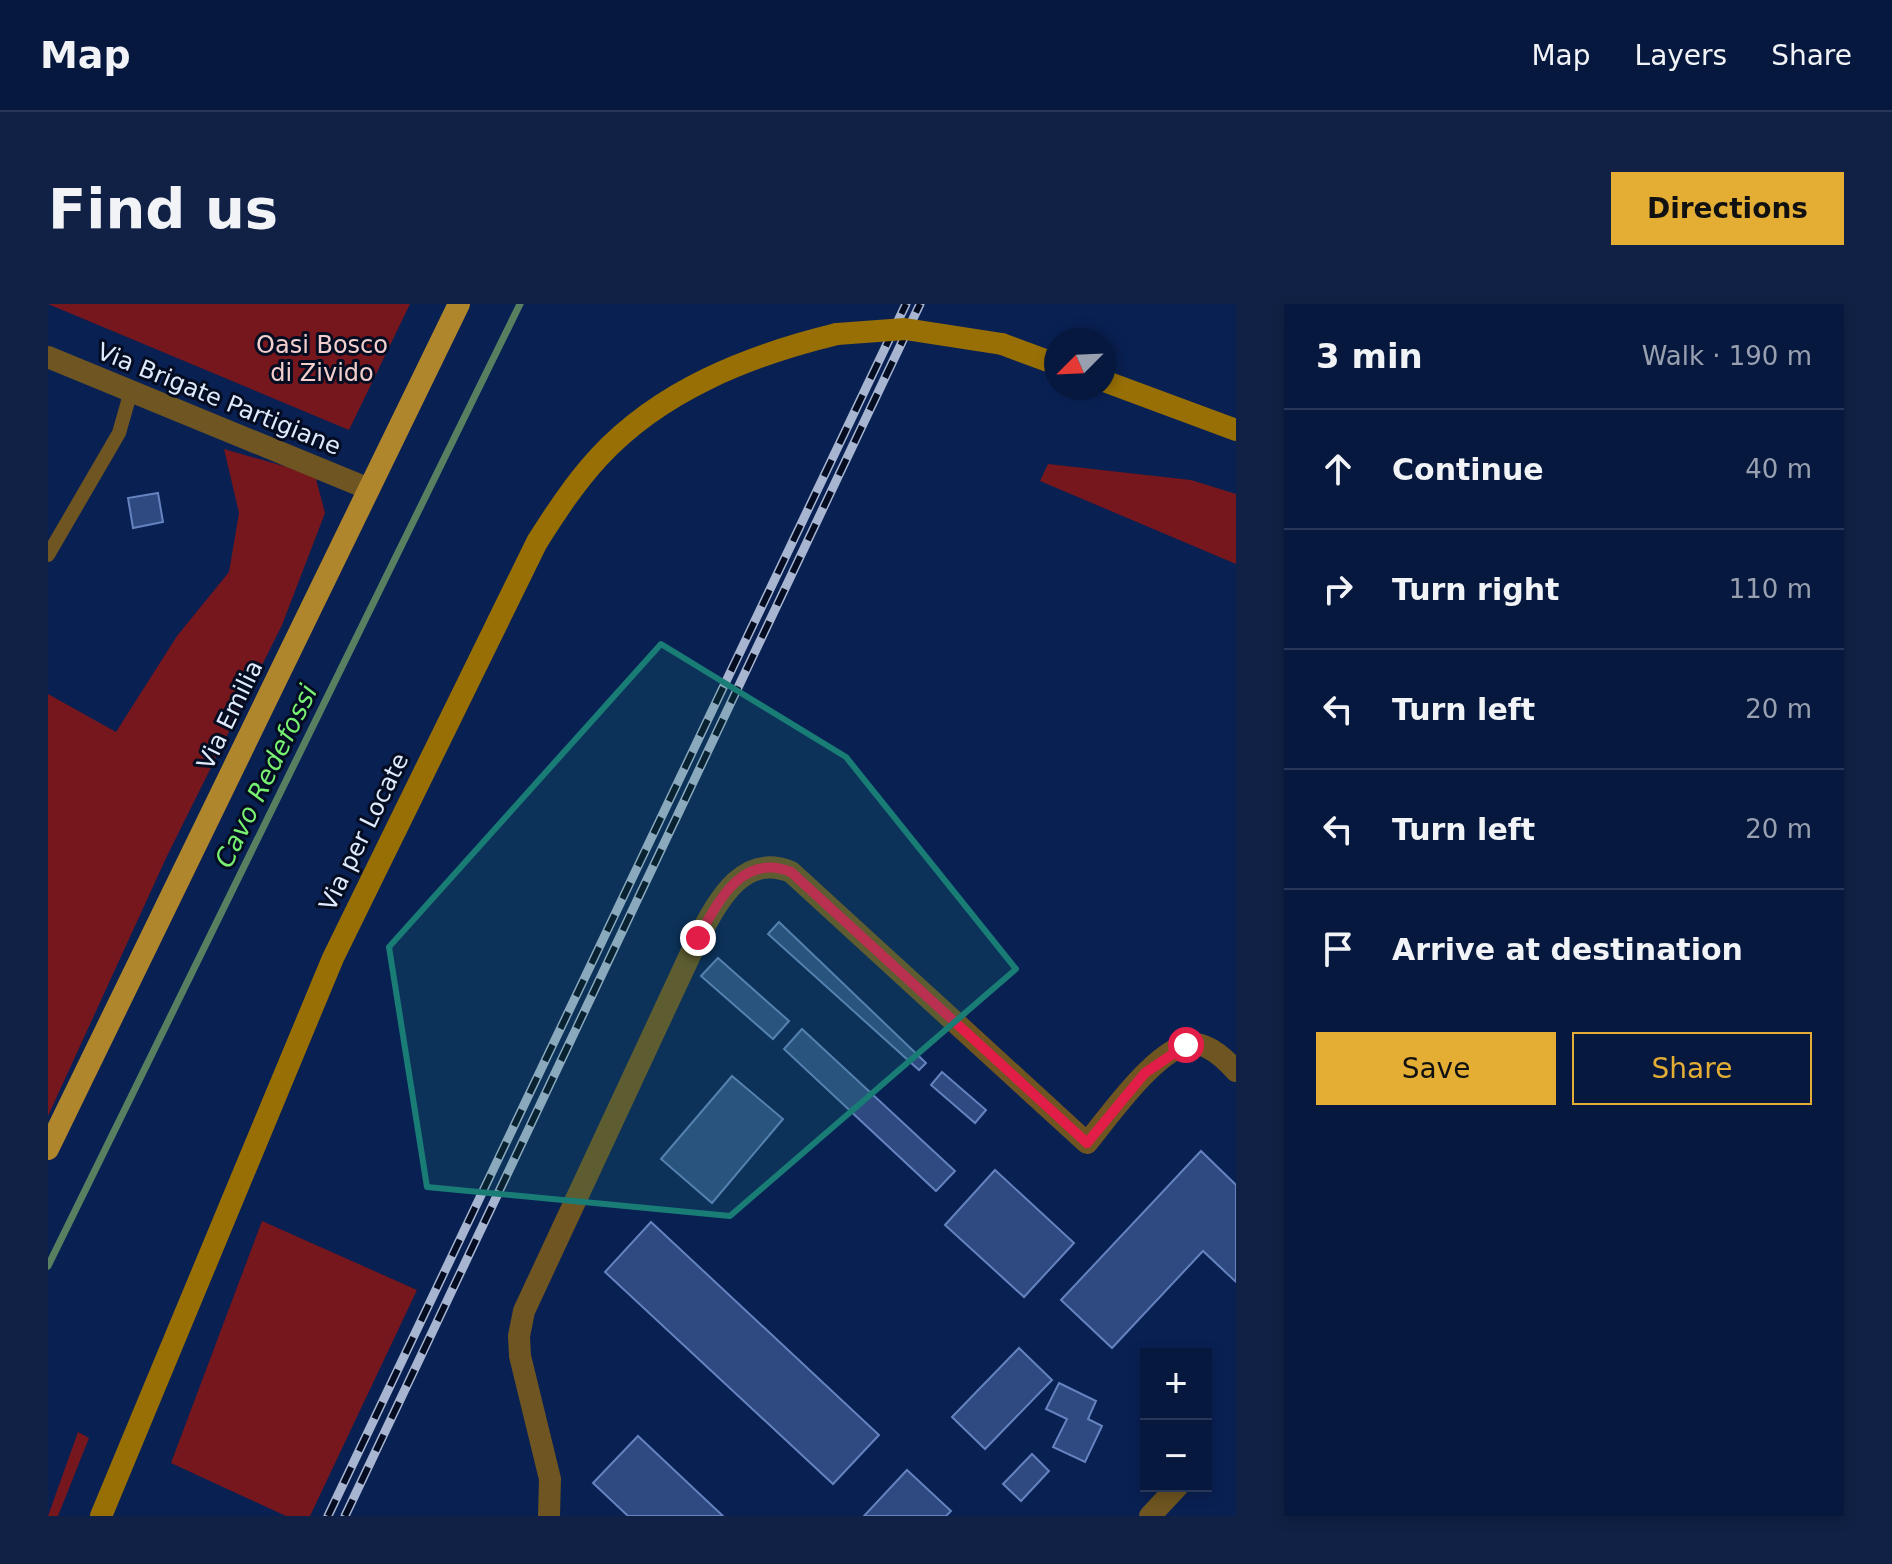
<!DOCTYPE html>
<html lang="en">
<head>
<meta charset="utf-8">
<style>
	:root { --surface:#07183e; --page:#102145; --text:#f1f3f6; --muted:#98a0b0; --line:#283758; --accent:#e4ae35 }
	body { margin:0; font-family:"DejaVu Sans",sans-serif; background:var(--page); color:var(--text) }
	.controls { position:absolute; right:24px; bottom:24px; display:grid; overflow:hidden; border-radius:0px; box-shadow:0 4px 12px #0003 }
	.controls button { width:72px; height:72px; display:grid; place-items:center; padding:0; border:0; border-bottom:2px solid var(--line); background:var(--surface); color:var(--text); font:40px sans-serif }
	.compass { position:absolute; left:996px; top:24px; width:72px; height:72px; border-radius:50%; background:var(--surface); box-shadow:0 4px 12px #0003; rotate:246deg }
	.stop { position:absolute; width:24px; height:24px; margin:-18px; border:6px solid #e11d48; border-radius:50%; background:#fff }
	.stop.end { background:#e11d48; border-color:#fff; box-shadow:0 2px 8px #0008 }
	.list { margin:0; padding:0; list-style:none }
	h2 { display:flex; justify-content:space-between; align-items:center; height:104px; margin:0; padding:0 32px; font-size:34px }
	h2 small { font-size:26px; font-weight:400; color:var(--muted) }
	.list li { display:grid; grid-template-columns:52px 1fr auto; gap:24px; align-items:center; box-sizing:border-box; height:120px; padding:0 32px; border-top:2px solid var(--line) }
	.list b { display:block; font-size:30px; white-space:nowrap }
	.list em { font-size:26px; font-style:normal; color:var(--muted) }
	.actions { display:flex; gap:16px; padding:24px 32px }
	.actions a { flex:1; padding:18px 0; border:2px solid var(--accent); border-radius:0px; text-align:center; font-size:28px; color:var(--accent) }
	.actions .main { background:var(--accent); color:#111 }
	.icon { flex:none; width:44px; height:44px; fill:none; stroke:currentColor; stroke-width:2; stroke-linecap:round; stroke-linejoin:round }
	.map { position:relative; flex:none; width:1188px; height:1212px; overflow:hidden; border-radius:0px }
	header { display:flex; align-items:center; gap:48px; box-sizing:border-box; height:112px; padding:0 40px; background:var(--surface); border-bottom:2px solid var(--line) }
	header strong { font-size:38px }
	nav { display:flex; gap:44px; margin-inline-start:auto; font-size:28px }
	.intro { display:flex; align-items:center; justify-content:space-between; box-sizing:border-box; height:192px; padding:0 48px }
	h1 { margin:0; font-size:56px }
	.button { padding:20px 36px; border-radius:0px; background:var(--accent); color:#111; font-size:28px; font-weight:700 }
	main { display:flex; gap:48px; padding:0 48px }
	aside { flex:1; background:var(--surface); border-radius:0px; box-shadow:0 4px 12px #0003 }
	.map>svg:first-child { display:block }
	.green { fill:#75171d }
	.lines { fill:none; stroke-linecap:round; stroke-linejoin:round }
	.stream { stroke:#588060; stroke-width:7 }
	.building { fill:#2e4a80; stroke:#6583bf; stroke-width:2 }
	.service { stroke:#6e5521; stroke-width:14 }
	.minor { stroke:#6e5521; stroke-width:22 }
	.tertiary { stroke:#6e5521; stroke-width:22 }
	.secondary { stroke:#976f05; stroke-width:22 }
	.primary { stroke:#af862c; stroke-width:22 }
	.rail-casing { stroke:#a7b5d0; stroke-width:9 }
	.rail { stroke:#040c22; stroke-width:6; stroke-dasharray:18; stroke-linecap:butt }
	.secondary-bridge { stroke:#976f05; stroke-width:22 }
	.route { stroke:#e11d48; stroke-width:10 }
	.marked { fill:#197c75; fill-opacity:0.2; stroke:#197c75; stroke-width:6; stroke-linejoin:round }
	.labels { text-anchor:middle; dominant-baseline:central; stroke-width:6; stroke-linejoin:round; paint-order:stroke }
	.park-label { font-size:24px; fill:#f2cfcc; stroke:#040c22 }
	.street-label { font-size:24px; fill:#dfeafd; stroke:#040c22 }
	.water-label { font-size:26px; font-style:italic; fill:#78f172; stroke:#040c22 }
</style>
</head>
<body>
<header>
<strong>Map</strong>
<nav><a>Map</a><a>Layers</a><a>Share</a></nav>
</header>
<div class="intro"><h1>Find us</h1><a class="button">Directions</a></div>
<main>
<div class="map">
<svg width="1188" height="1212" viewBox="0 0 1188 1212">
	<rect width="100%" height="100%" fill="#092053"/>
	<!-- green -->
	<path class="green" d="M 0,0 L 362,0 L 301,126 Z
		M 176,145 L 267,171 L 277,209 L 234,321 L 119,552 L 0,812 L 0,390 L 68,428 L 129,332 L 181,268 L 191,209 Z
		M 1000,160 L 1143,176 L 1188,190 L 1188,260 L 992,177 Z
		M 214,917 L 369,986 L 262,1212 L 238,1212 L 123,1159 Z
		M 30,1128 L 41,1134 L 10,1212 L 0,1212 Z"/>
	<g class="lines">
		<!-- stream -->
		<path class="stream" d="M 0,962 L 472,0"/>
	</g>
	<!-- building -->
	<path class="building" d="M 110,189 L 115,218 L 85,224 L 80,194 Z
		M 731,618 L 878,759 L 871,766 L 720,630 Z
		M 670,654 L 741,717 L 725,735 L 653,672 Z
		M 754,725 L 907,867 L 888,887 L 736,745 Z
		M 894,768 L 938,806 L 927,819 L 883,781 Z
		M 684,772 L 735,815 L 664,899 L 613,855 Z
		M 1153,847 L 1188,881 L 1188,978 L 1155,947 L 1064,1044 L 1013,996 Z
		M 947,866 L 1026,939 L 976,993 L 897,921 Z
		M 603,918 L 831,1131 L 785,1180 L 557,968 Z
		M 971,1044 L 1004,1076 L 937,1145 L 904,1113 Z
		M 1011,1079 L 1048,1097 L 1040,1115 L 1054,1122 L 1037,1158 L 1005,1143 L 1019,1115 L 998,1105 Z
		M 590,1132 L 675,1212 L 580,1212 L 545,1179 Z
		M 984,1150 L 1001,1167 L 973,1197 L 955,1180 Z
		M 859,1166 L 903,1207 L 898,1212 L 816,1212 Z"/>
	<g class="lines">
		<!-- service -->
		<path class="service" d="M 0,251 L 71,129 L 83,87"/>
		<!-- minor -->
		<path class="minor" d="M 501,1212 L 502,1175 L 472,1052 L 471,1032 L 476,1007 L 650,634 C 670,598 694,548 743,568 L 1039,839 C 1060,814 1112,738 1147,740 C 1163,741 1178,756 1188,767
			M 1102,1212 L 1130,1182"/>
		<!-- tertiary -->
		<path class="tertiary" d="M 0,53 L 321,185"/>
		<!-- secondary -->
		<path class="secondary" d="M 954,40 L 1008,60
			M 1056,77 L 1188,126
			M 53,1212 L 285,654 L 489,238 C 508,208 527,179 551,153 C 613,86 702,51 789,30"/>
		<!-- primary -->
		<path class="primary" d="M 0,845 L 411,0"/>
		<!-- rail casing -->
		<g class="rail-casing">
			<path id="rail" d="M 280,1212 L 858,0
				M 297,1212 L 872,0"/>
		</g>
		<!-- rail -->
		<use href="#rail" class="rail"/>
		<!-- secondary-bridge -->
		<path class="secondary-bridge" d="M 789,30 L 857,25 L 954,40"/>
	</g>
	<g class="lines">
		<!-- route -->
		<path class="route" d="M 650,634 C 670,598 694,548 743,568 L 1039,839 L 1097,769 L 1138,741"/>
	</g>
	<!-- marked area -->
	<path class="marked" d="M 613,340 L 798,453 L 968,665 L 682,912 L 379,883 L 341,643 Z"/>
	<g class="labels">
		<!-- park labels -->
		<g class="park-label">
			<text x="274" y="41">Oasi Bosco<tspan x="274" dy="28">di Zivido</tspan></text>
		</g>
		<!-- street labels -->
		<g class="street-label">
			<text transform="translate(171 95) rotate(22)">Via Brigate Partigiane</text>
			<text transform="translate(182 411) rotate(-64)">Via Emilia</text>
			<text transform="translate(316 528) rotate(-64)">Via per Locate</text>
		</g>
		<!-- water labels -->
		<g class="water-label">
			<text transform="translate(218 472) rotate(-64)">Cavo Redefossi</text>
		</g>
	</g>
</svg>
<div class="controls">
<button>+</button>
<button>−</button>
</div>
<svg class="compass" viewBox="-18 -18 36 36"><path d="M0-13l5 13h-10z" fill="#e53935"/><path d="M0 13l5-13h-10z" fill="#98a0b0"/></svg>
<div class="stop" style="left:1138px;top:741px"></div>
<div class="stop end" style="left:650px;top:634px"></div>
</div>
<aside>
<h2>3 min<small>Walk · 190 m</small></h2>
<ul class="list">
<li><svg class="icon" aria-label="ahead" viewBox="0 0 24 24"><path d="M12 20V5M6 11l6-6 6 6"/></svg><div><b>Continue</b></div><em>40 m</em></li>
<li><svg class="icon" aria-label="right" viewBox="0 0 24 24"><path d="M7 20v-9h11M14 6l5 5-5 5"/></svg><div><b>Turn right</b></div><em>110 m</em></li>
<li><svg class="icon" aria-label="left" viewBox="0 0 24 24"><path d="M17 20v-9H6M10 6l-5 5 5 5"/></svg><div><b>Turn left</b></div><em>20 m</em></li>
<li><svg class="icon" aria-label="left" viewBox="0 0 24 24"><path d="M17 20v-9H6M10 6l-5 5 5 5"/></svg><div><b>Turn left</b></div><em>20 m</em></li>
<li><svg class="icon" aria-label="arrive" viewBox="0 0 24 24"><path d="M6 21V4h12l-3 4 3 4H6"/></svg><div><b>Arrive at destination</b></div></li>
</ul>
<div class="actions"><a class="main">Save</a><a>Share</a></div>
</aside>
</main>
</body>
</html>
